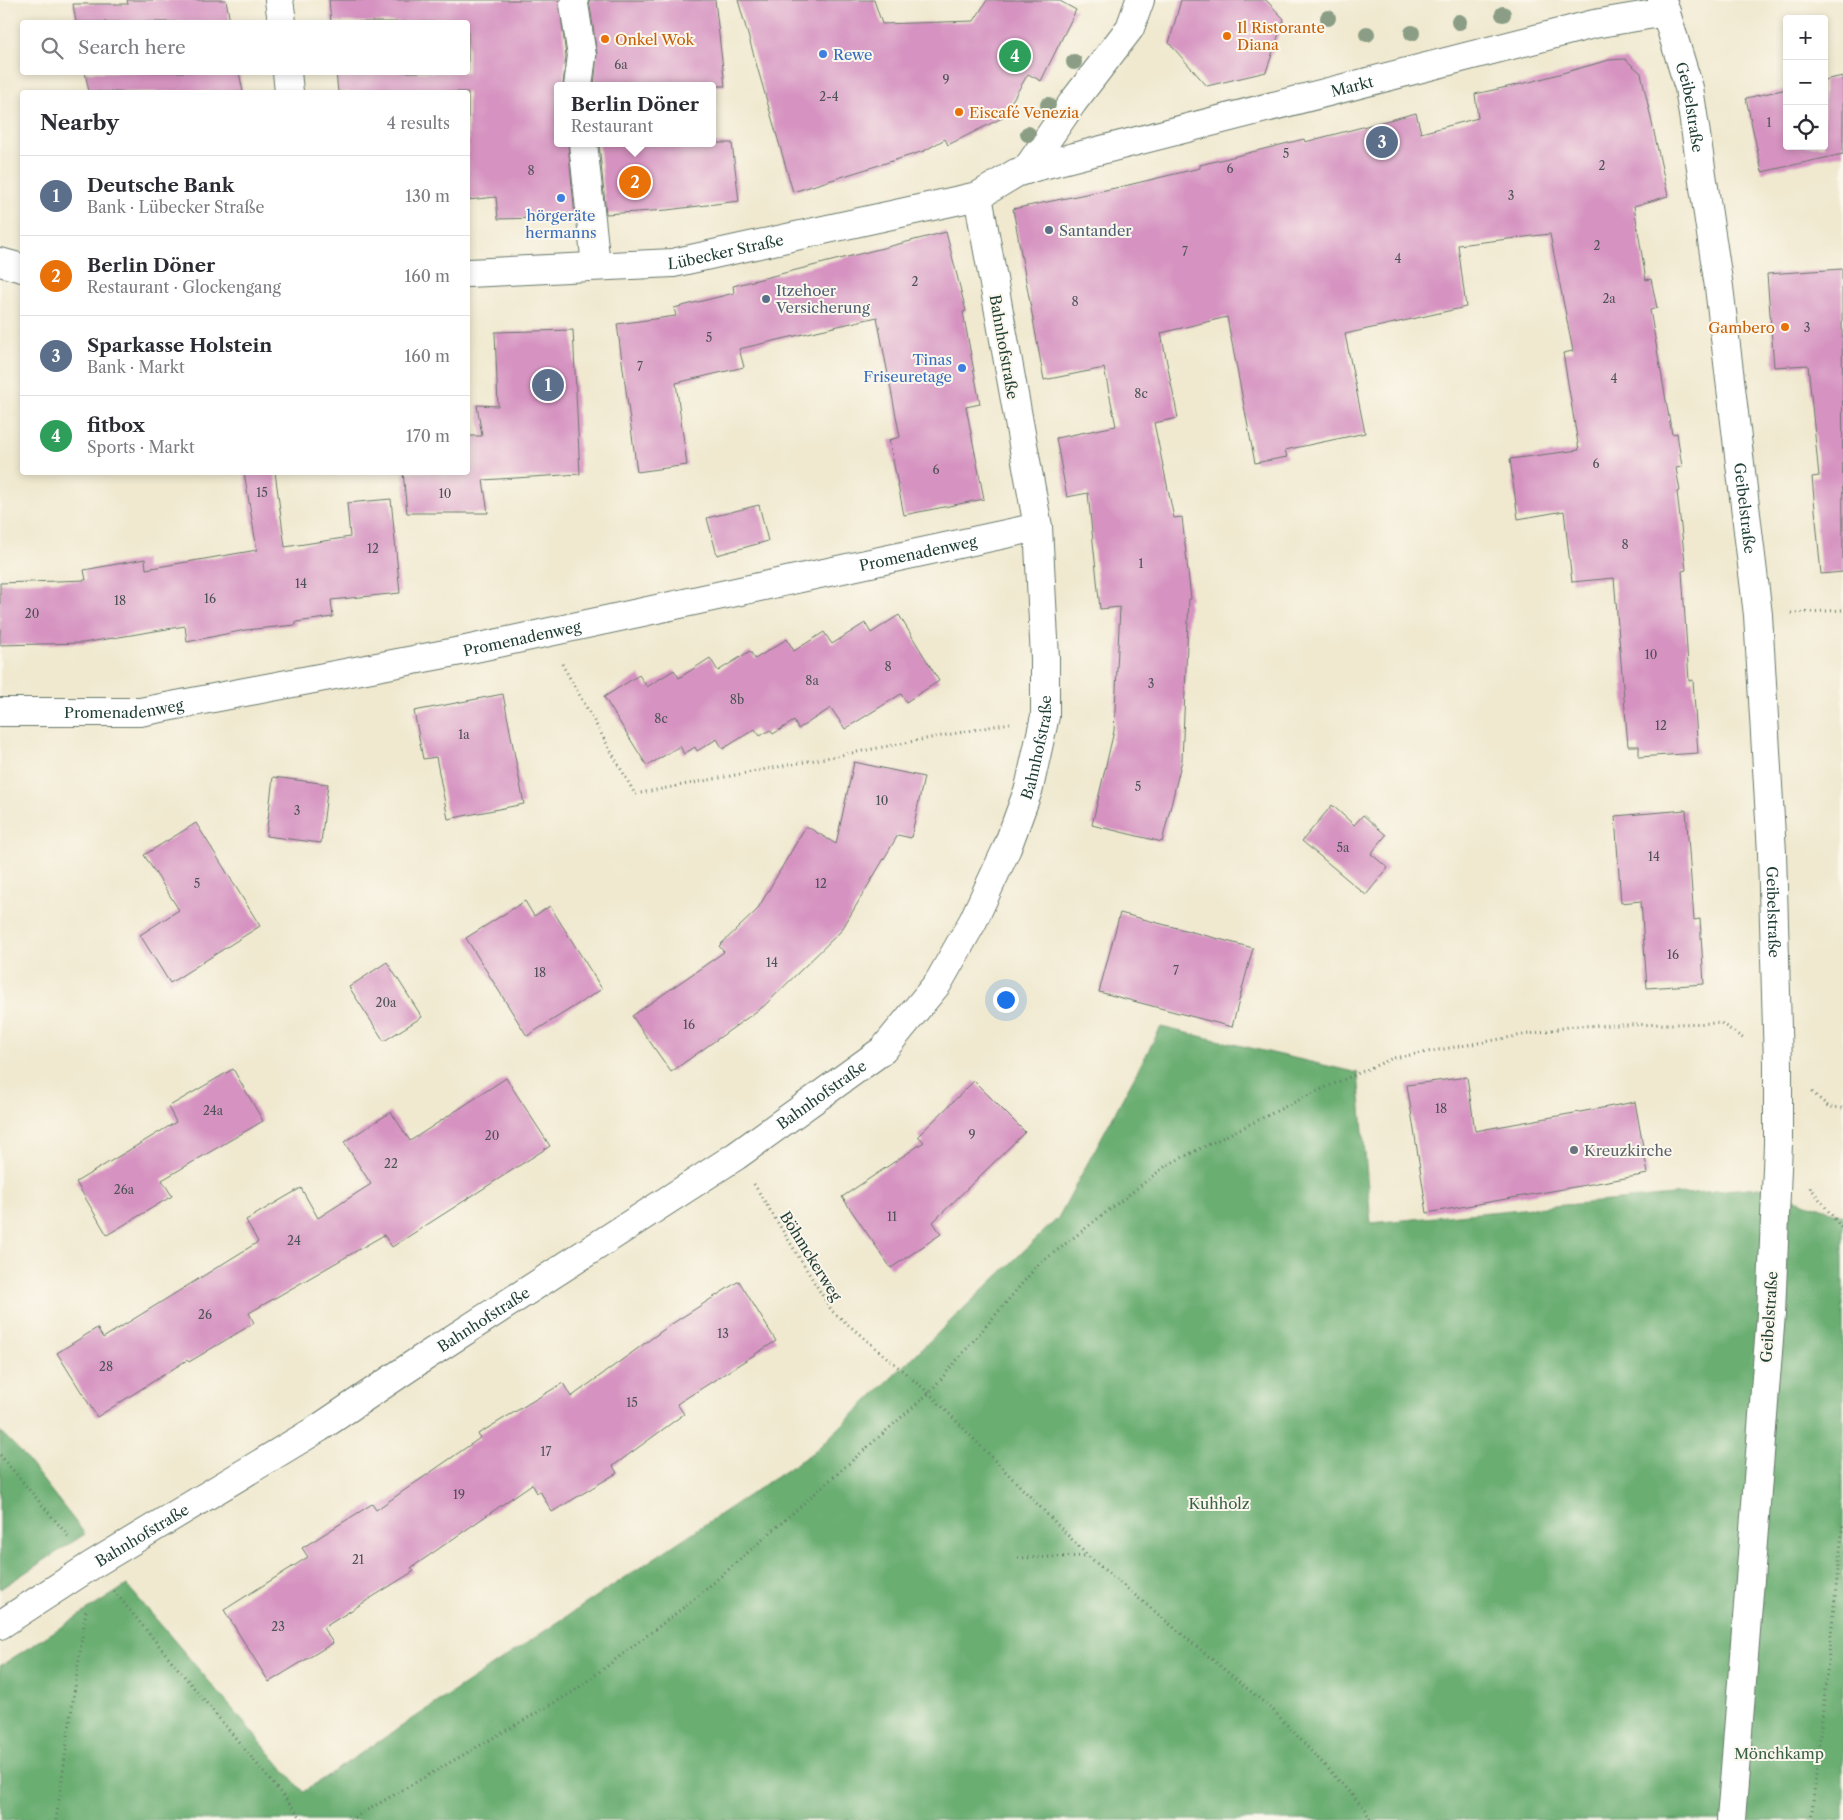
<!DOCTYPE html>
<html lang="en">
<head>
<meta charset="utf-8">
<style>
	:root { --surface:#fff; --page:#f2f2f3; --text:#2b2b33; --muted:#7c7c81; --line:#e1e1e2; --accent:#d93025 }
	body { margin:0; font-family:"Libre Caslon Text",serif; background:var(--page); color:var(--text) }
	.controls { position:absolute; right:15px; top:15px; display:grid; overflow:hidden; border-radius:5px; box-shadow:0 2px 8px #0003 }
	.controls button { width:45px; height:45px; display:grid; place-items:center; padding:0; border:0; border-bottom:1px solid var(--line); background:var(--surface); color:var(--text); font:25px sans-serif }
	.you { position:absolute; left:1005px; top:999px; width:18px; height:18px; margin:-12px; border:4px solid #fff; border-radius:50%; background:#1a73e8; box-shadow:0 0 0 8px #1a73e833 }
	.badge { display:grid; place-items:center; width:32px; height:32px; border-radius:50%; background:var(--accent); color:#fff; font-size:16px; font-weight:700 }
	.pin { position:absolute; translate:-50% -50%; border:2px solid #fff; box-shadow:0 1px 5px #0006 }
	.popup { position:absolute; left:554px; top:82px; width:162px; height:65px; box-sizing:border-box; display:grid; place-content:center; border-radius:5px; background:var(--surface); filter:drop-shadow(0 1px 4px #0005); font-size:16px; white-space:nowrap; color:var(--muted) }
	.popup b { font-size:19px; color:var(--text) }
	.popup::after { content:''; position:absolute; left:50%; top:100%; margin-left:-10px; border:10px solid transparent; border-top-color:var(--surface) }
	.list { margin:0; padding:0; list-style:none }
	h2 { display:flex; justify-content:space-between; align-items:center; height:65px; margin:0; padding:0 20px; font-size:21px }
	h2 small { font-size:16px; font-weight:400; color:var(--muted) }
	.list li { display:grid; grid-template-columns:32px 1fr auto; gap:15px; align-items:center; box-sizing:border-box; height:80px; padding:0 20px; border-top:1px solid var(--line) }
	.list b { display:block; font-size:19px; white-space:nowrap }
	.list p { margin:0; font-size:16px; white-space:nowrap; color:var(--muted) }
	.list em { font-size:16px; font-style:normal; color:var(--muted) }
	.icon { flex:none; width:28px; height:28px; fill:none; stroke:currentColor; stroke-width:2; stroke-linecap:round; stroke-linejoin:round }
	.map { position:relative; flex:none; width:1843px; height:1820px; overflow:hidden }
	.search { position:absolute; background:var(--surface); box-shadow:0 2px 8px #0003; left:20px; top:20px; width:450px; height:55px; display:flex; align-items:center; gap:12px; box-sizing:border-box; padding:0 18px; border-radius:5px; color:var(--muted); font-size:19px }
	.panel { position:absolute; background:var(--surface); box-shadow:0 2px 8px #0003; left:20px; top:90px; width:450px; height:385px; border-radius:5px }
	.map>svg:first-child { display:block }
	.forest { fill:#6aae72; stroke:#447653 }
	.building { fill:#d693c1 }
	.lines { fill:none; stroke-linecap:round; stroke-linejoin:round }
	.minor-casing { stroke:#68796b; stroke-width:30 }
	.path { stroke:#68796b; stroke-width:3; stroke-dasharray:1 4; stroke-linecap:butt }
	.minor { stroke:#fff; stroke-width:28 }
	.tree { fill:#8b9e85 }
	.food-dot { fill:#e8710a; stroke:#fbf7ec; stroke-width:2 }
	.shop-dot { fill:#3f7fe0; stroke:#fbf7ec; stroke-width:2 }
	.service-dot { fill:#5c6f8a; stroke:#fbf7ec; stroke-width:2 }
	.worship-dot { fill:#6b7280; stroke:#fbf7ec; stroke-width:2 }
	.labels { text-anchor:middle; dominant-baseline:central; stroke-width:4; stroke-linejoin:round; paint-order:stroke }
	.number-label { font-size:12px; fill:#4d5257 }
	.food-label { font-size:15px; fill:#c56008; stroke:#fbf7ec; text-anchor:start }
	.shop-label { font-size:15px; fill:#366cbe; stroke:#fbf7ec; text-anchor:start }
	.street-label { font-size:15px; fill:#1f3d34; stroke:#fbf7ec }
	.service-label { font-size:15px; fill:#4e5e75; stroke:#fbf7ec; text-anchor:start }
	.worship-label { font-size:15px; fill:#5b616d; stroke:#fbf7ec; text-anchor:start }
	.park-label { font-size:15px; fill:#386048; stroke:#fbf7ec }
</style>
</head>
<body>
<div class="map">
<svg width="1843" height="1820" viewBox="0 0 1843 1820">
	<rect width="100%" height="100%" fill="#fbf7ec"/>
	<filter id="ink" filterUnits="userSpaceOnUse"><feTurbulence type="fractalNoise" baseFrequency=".02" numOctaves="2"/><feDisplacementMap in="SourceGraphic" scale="10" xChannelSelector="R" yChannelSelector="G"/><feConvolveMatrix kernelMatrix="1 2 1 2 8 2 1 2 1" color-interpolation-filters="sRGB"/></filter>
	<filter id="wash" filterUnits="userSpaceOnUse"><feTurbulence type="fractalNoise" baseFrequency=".0096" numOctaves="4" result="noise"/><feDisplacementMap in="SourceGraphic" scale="20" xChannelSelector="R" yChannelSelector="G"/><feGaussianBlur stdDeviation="1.12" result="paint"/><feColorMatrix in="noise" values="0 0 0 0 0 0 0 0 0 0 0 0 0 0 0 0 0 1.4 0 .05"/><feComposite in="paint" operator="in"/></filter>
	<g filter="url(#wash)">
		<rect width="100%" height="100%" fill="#f0e9d0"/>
		<!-- forest -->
		<path class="forest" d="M 1161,1027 L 1358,1073 L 1371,1223 L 1759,1187 L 1843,1215 L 1843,1820 L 0,1820 L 0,1666 L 127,1585 L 303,1792 L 815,1451 L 1058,1218 Z
			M 0,1431 L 20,1451 L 85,1534 L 0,1589 Z"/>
		<g id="blocks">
			<!-- building -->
			<path class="building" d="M 127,0 L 226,0 L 230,22 L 76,22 L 73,4 L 128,4 Z
				M 329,0 L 559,0 L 566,56 L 563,86 L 558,86 L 558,143 L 568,143 L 575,217 L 498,219 L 496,197 L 468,200 L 468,92 L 338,92 L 336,72 L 468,72 L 468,22 L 331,22 Z
				M 589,0 L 715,0 L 725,86 L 594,86 L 597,54 Z
				M 738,0 L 874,0 L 882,24 L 974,21 L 987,0 L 1058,0 L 1076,10 L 1041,81 L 1028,74 L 1002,118 L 948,145 L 945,139 L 924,151 L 793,192 Z
				M 1181,0 L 1266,0 L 1284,19 L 1266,72 L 1207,86 L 1169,43 Z
				M 1625,59 L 1641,73 L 1668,196 L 1634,206 L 1646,280 L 1651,279 L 1657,308 L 1650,310 L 1672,434 L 1677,433 L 1682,467 L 1676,468 L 1680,491 L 1677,492 L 1686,570 L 1682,571 L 1689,681 L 1693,680 L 1698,753 L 1639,757 L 1639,746 L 1628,746 L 1614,578 L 1572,582 L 1564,511 L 1518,519 L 1510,459 L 1579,450 L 1563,353 L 1573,351 L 1550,234 L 1458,245 L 1466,307 L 1345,334 L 1365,433 L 1285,450 L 1287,457 L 1255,463 L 1227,317 L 1161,333 L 1178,418 L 1154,423 L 1174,518 L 1182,517 L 1191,599 L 1189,599 L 1182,760 L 1162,842 L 1092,825 L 1114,731 L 1120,607 L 1100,609 L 1088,493 L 1067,497 L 1056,438 L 1116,426 L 1104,368 L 1044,380 L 1013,209 L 1120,187 L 1200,168 L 1200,165 L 1304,139 L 1305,142 L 1416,113 L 1421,133 L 1478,118 L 1475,94 L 1530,82 L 1609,60 Z
				M 85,72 L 239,72 L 243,92 L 89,92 Z
				M 1843,76 L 1843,154 L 1762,172 L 1746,98 L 1787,89 L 1787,146 L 1824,146 L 1824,80 Z
				M 599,143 L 732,143 L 739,201 L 667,210 L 606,214 Z
				M 946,232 L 966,311 L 963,312 L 980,404 L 966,407 L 984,499 L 904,515 L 889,440 L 900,437 L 877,317 L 739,349 L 744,367 L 676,383 L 687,465 L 637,472 L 617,324 L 676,316 L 674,308 L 734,293 L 733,286 Z
				M 1842,269 L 1843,572 L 1821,574 L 1812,477 L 1819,476 L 1808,365 L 1774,367 L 1767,274 Z
				M 573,330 L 580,474 L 483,480 L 488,513 L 407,513 L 403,472 L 468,472 L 468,436 L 482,436 L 477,405 L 498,406 L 495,332 Z
				M 244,472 L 275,472 L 285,547 L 350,537 L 347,503 L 391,499 L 400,593 L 331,600 L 333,617 L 296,622 L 296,625 L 245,630 L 187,642 L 185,626 L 83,643 L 0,645 L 0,583 L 86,580 L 84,570 L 145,559 L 146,569 L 257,550 Z
				M 759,505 L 768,541 L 717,555 L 707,518 Z
				M 899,615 L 939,681 L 906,702 L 901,694 L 845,729 L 831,708 L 798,729 L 794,721 L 773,734 L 770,730 L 760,736 L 755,729 L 723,749 L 717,739 L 697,751 L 695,747 L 684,754 L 680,746 L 647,766 L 604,697 L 639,675 L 647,687 L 674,670 L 679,678 L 710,658 L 718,671 L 750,651 L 755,659 L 787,639 L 794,651 L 824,632 L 832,644 L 865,623 L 871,633 Z
				M 503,694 L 524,804 L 448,819 L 436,757 L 423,759 L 414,711 Z
				M 854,762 L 924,777 L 911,838 L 898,835 L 841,931 L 764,1006 L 671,1072 L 632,1016 L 724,952 L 719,946 L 757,910 L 806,826 L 836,844 Z
				M 273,777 L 328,784 L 321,843 L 266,836 Z
				M 1332,805 L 1354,825 L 1363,815 L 1386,835 L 1371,854 L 1388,868 L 1366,895 L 1302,841 Z
				M 1686,810 L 1694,920 L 1700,919 L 1704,984 L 1647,988 L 1641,901 L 1621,903 L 1615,816 Z
				M 196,823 L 260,926 L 170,983 L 140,935 L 179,910 L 144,855 Z
				M 525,901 L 534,916 L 550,906 L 602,989 L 527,1036 L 466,938 Z
				M 1120,913 L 1253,948 L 1232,1027 L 1099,992 Z
				M 387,962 L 422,1017 L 384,1041 L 349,987 Z
				M 233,1069 L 263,1121 L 162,1180 L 172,1196 L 107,1235 L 76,1182 L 176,1122 L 168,1107 Z
				M 1467,1077 L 1475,1131 L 1635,1102 L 1648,1174 L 1427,1213 L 1407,1085 Z
				M 506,1078 L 550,1146 L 392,1247 L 384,1235 L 249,1313 L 254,1323 L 189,1362 L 187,1360 L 97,1417 L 57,1353 L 97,1328 L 103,1338 L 258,1242 L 246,1220 L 301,1188 L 318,1218 L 371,1184 L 344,1142 L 391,1112 L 410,1141 Z
				M 974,1081 L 1025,1132 L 933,1222 L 941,1234 L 891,1268 L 842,1197 L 924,1142 L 918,1136 Z
				M 739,1281 L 776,1341 L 677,1404 L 684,1414 L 613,1466 L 617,1473 L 552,1512 L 540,1491 L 537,1493 L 532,1484 L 411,1568 L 414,1571 L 323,1628 L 333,1643 L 269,1682 L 224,1610 L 308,1557 L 302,1548 L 372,1504 L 376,1510 L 480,1438 L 478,1434 L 563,1383 L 571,1397 L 670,1325 Z"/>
		</g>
	</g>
	<g filter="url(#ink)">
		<use href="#blocks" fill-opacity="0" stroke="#68796b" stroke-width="1"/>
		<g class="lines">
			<!-- minor casing -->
			<g class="minor-casing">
				<g id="minor">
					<path d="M 279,0 L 282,22"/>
					<path id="s1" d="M 1662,0 L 1689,88 L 1719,287 L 1758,615 L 1772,853 L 1778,1064 L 1778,1144 L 1771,1314 L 1731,1820"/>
					<path d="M 574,4 L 582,56 L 578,86"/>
					<path d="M 287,72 L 289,92"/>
					<path d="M 583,143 L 596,266"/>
					<path d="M 1026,170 L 1073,102 L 1130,28 L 1140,0"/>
					<path d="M 0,262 L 22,268"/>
					<path id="s2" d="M 468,273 L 673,263 L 978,196 L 1016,173 L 1035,167 L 1594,24 L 1666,12"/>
					<path id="s3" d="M 0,712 L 140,712 L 466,650 L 1038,527"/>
					<path id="s4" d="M 0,1625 L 92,1565 L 319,1428 L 420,1360 L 736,1156 L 883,1050 L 938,983 L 973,921 L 1007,848 L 1029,788 L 1045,716 L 1045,658 L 1038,527 L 978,196"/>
				</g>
			</g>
			<!-- path -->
			<path class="path" d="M 1791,613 L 1843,610
				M 562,664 L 635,794 L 1010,723
				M 1812,1092 L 1829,1107 L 1843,1108
				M 754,1184 L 832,1311 L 929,1393 L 1088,1556 L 1273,1710 L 1366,1810 L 1370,1820
				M 1810,1187 L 1843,1230
				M 0,1455 L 70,1538
				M 1018,1558 L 1087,1556
				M 114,1591 L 303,1820
				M 56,1820 L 86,1610
				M 350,1820 L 573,1692 L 696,1598 L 929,1393 L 1037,1266 L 1167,1165 L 1311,1094 L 1393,1058 L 1574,1026 L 1721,1023 L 1744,1039
				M 1811,1820 L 1843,1523"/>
			<!-- minor -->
			<use href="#minor" class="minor"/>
		</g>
		<!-- trees -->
		<g class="tree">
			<circle cx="1503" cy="14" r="8"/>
			<circle cx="1328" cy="18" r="8"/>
			<circle cx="1459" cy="22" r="8"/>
			<circle cx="1412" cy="33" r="8"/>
			<circle cx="1367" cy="34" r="8"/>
			<circle cx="1074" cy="62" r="8"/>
			<circle cx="1048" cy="105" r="8"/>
			<circle cx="1028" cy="134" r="8"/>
		</g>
	</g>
	<!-- markers -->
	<g class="food-dot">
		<circle cx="1227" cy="36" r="5"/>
		<circle cx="605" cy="39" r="5"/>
		<circle cx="959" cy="112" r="5"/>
		<circle cx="1785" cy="327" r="5"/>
	</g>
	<g class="shop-dot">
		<circle cx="823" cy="54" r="5"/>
		<circle cx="561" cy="198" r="5"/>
		<circle cx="962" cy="368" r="5"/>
	</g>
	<g class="service-dot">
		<circle cx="1049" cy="230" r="5"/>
		<circle cx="766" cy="299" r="5"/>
	</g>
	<circle class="worship-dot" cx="1574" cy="1150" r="5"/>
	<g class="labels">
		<!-- number labels -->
		<g class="number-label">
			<text x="621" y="64">6a</text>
			<text x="946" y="79">9</text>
			<text x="829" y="96">2-4</text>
			<text x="1769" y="122">1</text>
			<text x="1286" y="153">5</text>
			<text x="1602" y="165">2</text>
			<text x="1230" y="168">6</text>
			<text x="531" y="170">8</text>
			<text x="1511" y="195">3</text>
			<text x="1597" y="245">2</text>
			<text x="1185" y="251">7</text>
			<text x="1398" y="258">4</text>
			<text x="915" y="281">2</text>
			<text x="1609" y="298">2a</text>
			<text x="1075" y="301">8</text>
			<text x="1807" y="327">3</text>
			<text x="709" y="337">5</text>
			<text x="640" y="366">7</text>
			<text x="1614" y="378">4</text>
			<text x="1141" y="393">8c</text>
			<text x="1596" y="463">6</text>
			<text x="936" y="469">6</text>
			<text x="262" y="492">15</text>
			<text x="445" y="493">10</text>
			<text x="1625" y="544">8</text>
			<text x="373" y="548">12</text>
			<text x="1141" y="563">1</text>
			<text x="301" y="583">14</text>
			<text x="210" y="598">16</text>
			<text x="120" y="600">18</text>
			<text x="32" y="613">20</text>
			<text x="1651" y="654">10</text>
			<text x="888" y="666">8</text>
			<text x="812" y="680">8a</text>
			<text x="1151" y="683">3</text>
			<text x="737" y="699">8b</text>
			<text x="661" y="718">8c</text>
			<text x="1661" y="725">12</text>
			<text x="464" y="734">1a</text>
			<text x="1138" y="786">5</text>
			<text x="882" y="800">10</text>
			<text x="297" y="810">3</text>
			<text x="1343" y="847">5a</text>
			<text x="1654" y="856">14</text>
			<text x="197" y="883">5</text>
			<text x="821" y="883">12</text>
			<text x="1673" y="954">16</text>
			<text x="772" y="962">14</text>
			<text x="1176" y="970">7</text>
			<text x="540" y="972">18</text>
			<text x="386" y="1002">20a</text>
			<text x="689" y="1024">16</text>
			<text x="1441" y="1108">18</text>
			<text x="213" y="1110">24a</text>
			<text x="972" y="1134">9</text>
			<text x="492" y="1135">20</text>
			<text x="391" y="1163">22</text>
			<text x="124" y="1189">26a</text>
			<text x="892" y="1216">11</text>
			<text x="294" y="1240">24</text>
			<text x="205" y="1314">26</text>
			<text x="723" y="1333">13</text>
			<text x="106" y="1366">28</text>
			<text x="632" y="1402">15</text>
			<text x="546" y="1451">17</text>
			<text x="459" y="1494">19</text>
			<text x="358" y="1559">21</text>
			<text x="278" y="1626">23</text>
		</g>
		<!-- food labels -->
		<g class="food-label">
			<text x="1237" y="27">Il Ristorante<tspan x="1237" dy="17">Diana</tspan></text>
			<text x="615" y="39">Onkel Wok</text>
			<text x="969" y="112">Eiscafé Venezia</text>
			<text x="1775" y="327" text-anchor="end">Gambero</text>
		</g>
		<!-- shop labels -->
		<g class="shop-label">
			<text x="833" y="54">Rewe</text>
			<text x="561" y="215" text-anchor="middle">hörgeräte<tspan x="561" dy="17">hermanns</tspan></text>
			<text x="952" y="359" text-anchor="end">Tinas<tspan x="952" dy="17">Friseuretage</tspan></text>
		</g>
		<!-- street labels -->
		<g class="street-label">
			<text stroke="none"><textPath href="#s2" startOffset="909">Markt</textPath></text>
			<text stroke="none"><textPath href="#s1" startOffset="111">Geibelstraße</textPath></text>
			<text stroke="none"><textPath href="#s2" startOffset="259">Lübecker Straße</textPath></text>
			<text transform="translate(1004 347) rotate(80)">Bahnhofstraße</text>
			<text stroke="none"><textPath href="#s1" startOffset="516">Geibelstraße</textPath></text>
			<text stroke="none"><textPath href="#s3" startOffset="934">Promenadenweg</textPath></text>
			<text stroke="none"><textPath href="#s3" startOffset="529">Promenadenweg</textPath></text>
			<text stroke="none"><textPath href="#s3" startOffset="124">Promenadenweg</textPath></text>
			<text stroke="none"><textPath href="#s4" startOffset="1398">Bahnhofstraße</textPath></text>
			<text stroke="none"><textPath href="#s1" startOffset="921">Geibelstraße</textPath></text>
			<text stroke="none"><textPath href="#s4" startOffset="978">Bahnhofstraße</textPath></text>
			<text transform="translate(811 1256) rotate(58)">Böhmckerweg</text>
			<text transform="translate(1769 1317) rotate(-86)">Geibelstraße</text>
			<text stroke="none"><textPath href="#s4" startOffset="572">Bahnhofstraße</textPath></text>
			<text stroke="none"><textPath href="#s4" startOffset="168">Bahnhofstraße</textPath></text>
		</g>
		<!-- service labels -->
		<g class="service-label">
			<text x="1059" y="230">Santander</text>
			<text x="776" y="290">Itzehoer<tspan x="776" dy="17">Versicherung</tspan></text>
		</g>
		<!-- worship labels -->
		<g class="worship-label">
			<text x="1584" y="1150">Kreuzkirche</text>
		</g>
		<!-- park labels -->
		<g class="park-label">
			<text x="1219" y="1503">Kuhholz</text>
			<text x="1779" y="1753">Mönchkamp</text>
		</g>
	</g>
</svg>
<div class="controls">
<button>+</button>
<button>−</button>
<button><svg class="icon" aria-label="locate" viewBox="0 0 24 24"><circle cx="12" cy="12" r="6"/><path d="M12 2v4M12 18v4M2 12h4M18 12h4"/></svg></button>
</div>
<div class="you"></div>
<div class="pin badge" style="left:548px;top:385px;background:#5c6f8a">1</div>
<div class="pin badge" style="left:635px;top:182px;background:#e8710a">2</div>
<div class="popup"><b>Berlin Döner</b>Restaurant</div>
<div class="pin badge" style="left:1382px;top:142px;background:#5c6f8a">3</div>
<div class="pin badge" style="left:1015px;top:56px;background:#2e9e5b">4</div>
<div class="search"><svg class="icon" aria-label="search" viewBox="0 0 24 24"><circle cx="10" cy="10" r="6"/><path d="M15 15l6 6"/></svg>Search here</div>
<section class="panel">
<h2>Nearby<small>4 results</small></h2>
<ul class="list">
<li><span class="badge" style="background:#5c6f8a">1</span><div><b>Deutsche Bank</b><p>Bank · Lübecker Straße</p></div><em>130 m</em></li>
<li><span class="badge" style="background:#e8710a">2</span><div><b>Berlin Döner</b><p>Restaurant · Glockengang</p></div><em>160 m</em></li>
<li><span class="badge" style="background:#5c6f8a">3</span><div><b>Sparkasse Holstein</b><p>Bank · Markt</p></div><em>160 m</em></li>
<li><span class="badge" style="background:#2e9e5b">4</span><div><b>fitbox</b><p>Sports · Markt</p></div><em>170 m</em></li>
</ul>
</section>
</div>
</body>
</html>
